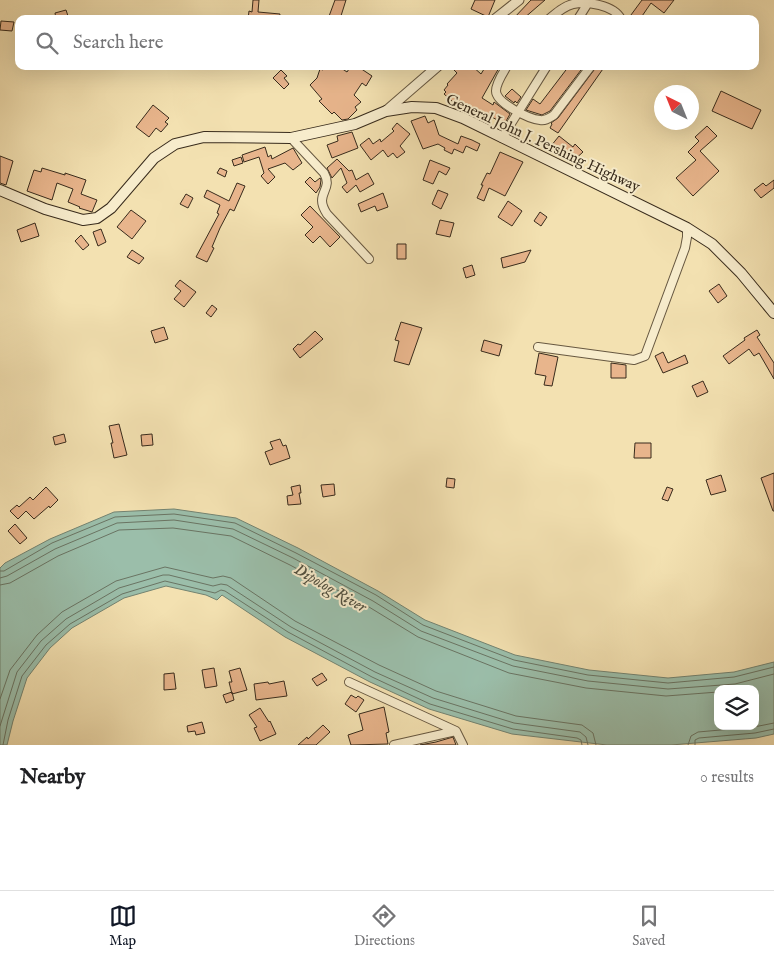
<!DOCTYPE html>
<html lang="en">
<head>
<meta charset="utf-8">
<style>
	:root { --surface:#fff; --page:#f6f6f6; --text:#202124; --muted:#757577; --line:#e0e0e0; --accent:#111827 }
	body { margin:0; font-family:"IM FELL English",serif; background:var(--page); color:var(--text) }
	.controls { position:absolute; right:15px; bottom:15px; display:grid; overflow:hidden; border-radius:10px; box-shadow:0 5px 20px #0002 }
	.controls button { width:45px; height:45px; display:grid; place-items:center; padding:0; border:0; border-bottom:1px solid var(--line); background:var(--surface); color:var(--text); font:25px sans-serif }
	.compass { position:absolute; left:654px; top:85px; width:45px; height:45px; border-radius:50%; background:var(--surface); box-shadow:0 5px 20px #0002; rotate:317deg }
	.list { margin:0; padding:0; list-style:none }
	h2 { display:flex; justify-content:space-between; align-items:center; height:65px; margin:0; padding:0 20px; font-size:21px }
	h2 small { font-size:16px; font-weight:400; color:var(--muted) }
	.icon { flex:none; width:28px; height:28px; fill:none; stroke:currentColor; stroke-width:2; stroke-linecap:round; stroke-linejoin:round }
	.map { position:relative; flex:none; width:774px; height:745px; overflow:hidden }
	.search { position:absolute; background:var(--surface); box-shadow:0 5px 20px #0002; left:15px; right:15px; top:15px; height:55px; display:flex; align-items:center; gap:12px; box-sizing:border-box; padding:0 18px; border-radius:10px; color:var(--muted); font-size:19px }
	.sheet { height:145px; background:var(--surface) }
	nav { display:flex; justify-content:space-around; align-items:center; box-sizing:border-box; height:70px; border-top:1px solid var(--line); background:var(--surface); font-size:14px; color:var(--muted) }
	nav a { display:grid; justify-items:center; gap:2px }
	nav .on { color:var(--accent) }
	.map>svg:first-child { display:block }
	.water { fill:#9bbeaa; stroke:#738371; fill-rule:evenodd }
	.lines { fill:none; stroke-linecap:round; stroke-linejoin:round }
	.shore { stroke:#6a7463; stroke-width:1 }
	.building { fill:#e8b58c; stroke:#382b1c }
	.minor-casing { stroke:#675841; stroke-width:10 }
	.tertiary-casing { stroke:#675841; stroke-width:11 }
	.secondary-casing { stroke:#382b1c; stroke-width:12 }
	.minor { stroke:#f7eccc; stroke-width:8 }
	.tertiary { stroke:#f7eccc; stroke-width:9 }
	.secondary { stroke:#f7eccc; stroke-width:10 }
	.labels { text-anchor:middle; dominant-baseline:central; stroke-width:4; stroke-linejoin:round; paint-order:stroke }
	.street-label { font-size:15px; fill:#382b1c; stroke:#f7eccc }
	.water-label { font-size:16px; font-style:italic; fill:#515040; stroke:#f7eccc }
</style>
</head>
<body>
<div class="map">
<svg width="774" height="745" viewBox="0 0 774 745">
	<rect width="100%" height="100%" fill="#f3e1b1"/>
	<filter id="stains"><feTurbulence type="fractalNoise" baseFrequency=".004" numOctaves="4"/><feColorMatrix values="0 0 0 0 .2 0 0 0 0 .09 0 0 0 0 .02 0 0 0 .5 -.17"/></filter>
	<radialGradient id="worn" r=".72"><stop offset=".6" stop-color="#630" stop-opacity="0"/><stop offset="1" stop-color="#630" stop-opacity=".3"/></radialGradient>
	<!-- water -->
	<path class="water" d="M 174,509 L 236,518 L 298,548 L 378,591 L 425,620 L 515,655 L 589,670 L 668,678 L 734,672 L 774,662 L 774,734 L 756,738 L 671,745 L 607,745 L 512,734 L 429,709 L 370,682 L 285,637 L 222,595 L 217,600 L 206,595 L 166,586 L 124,598 L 72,628 L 50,648 L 27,678 L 13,721 L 7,745 L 0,745 L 0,568 L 5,563 L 50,539 L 114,512 ZM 718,689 L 755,689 L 755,726 L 718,726 Z"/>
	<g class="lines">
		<!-- shore -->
		<path class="shore" d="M 0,571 L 4,571 L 52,543 L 115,517 L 174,514 L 235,523 L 296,553 L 376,595 L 423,625 L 514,660 L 588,675 L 668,683 L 734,677 L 774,667
			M 0,578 L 7,576 L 55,549 L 117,523 L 174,520 L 233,529 L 293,558 L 373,601 L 421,631 L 513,666 L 588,681 L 668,689 L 735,684 L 774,674
			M 0,585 L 10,583 L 58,556 L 119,530 L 173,528 L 231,536 L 290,565 L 369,607 L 418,637 L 509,673 L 586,688 L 666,696 L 718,692
			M 0,699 L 10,670 L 37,635 L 62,612 L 116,581 L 165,567 L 213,578 L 223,576 L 231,578 L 295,621 L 379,665 L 436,691 L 516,716 L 582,725 L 593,733 L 596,745
			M 0,726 L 17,672 L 41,641 L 66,619 L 119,588 L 163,575 L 169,575 L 213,586 L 221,584 L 227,585 L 291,627 L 375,672 L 433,698 L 514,723 L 580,732 L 586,737 L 588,745
			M 3,745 L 8,720 L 22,676 L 46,645 L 70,624 L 122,594 L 165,581 L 215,593 L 221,590 L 225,591 L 288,632 L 372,677 L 430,704 L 513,729 L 577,738 L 581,740 L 582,745
			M 688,745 L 691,736 L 698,732 L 754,727 L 774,723
			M 695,745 L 695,740 L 699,738 L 755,733 L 774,729"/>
	</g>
	<!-- building -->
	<path class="building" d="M 253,0 L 259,0 L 258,12 L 280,14 L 279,19 L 248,19 L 249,11 L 252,12 Z
		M 335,0 L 346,0 L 340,19 L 328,19 Z
		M 475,0 L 495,0 L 488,17 L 471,9 Z
		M 531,0 L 545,0 L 523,19 L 513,19 Z
		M 642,0 L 674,0 L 664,13 L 651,3 L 640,19 L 628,19 Z
		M 66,10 L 69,19 L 56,19 L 55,13 Z
		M 1,21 L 14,22 L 12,31 L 0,30 Z
		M 325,66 L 338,66 L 347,72 L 351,66 L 357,66 L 372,76 L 366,86 L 362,83 L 354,95 L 361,102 L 355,107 L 357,110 L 348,119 L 342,120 L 334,112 L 332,114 L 319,101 L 322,99 L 310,85 L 317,78 L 320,69 L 323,70 Z
		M 450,66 L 472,66 L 481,74 L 486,66 L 500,66 L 482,98 L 493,105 L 494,102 L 510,114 L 505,123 L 503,122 L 502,123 L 487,114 L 486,116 L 456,99 L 453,102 L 444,94 L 446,92 L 444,90 L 448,85 L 447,84 L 457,73 Z
		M 569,66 L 584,66 L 550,111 L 542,115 L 526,110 L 533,99 L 540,104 Z
		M 597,66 L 605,66 L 558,133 L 550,128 L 552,124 L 551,123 L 558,118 Z
		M 281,70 L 287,76 L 284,78 L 289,84 L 284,89 L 273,78 Z
		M 512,89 L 521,97 L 517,103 L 515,101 L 514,103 L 505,96 Z
		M 721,91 L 761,110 L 752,129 L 712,111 Z
		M 153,105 L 169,118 L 165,122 L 168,124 L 161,132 L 156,128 L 149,137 L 136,127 Z
		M 425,116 L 428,123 L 434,120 L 439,135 L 458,144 L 461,136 L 472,140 L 480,144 L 477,151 L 466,146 L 463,153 L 454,149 L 452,154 L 444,150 L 445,148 L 438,144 L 423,149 L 411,121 Z
		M 397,123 L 410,134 L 400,146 L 405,152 L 397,158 L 393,153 L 388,157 L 383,150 L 371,160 L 360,145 L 369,138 L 373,144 L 380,139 L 381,142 L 394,131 L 392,129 Z
		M 707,126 L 717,136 L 700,151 L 719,171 L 693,196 L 676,178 L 696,160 L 688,152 L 699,141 L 695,137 Z
		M 352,132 L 358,148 L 332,158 L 327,145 L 338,141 L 337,136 Z
		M 559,136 L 573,147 L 575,144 L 583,152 L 574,160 L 565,151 L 562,155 L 551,146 Z
		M 265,147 L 268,157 L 271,155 L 272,159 L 293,148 L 302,163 L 293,170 L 285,163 L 268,169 L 275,177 L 268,184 L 261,176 L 264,173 L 259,157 L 244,162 L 242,155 Z
		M 500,152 L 523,162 L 505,196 L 489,188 L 484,201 L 477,198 L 483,185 L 481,185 L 487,173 L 490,174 Z
		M 0,156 L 13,161 L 6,185 L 0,183 Z
		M 241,157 L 243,163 L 234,166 L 232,160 Z
		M 337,159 L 349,171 L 352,170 L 356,180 L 368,173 L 374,184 L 360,192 L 356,185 L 347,193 L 342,187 L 347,183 L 341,168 L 332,178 L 327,168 Z
		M 430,160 L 450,168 L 446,175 L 439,171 L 433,184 L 423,180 Z
		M 42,168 L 65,175 L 65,173 L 86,180 L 81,194 L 97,200 L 92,212 L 79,208 L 80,207 L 68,202 L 73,189 L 57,183 L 52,200 L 27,191 L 34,170 L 41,172 Z
		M 220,168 L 227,171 L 225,177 L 217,173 Z
		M 310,177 L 315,182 L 320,178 L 321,180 L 320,187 L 316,193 L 305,182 Z
		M 774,180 L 774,188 L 761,198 L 754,190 L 763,183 L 766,186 Z
		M 237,183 L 245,186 L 234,211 L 230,209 L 220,228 L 212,247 L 214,248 L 207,262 L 196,257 L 219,214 L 217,213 L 220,205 L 204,197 L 207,190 L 229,201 Z
		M 438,190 L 448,194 L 441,209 L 432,204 Z
		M 383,193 L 388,207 L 377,211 L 375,206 L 361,212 L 358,204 Z
		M 186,194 L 193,198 L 188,208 L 180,204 Z
		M 508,201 L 522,211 L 512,226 L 498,217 Z
		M 310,206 L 340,237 L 330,247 L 320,236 L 313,243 L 305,235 L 313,227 L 301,215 Z
		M 131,210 L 146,221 L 132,239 L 117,227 Z
		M 540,212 L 547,217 L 541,226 L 534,221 Z
		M 440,220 L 454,223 L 450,237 L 436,234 Z
		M 35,223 L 39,236 L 21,242 L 17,230 Z
		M 101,229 L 106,242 L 98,246 L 93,232 Z
		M 81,235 L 89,245 L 83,250 L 75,241 Z
		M 397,244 L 406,244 L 406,259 L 397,259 Z
		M 132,250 L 144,258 L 139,264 L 127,257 Z
		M 531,250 L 525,262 L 503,268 L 501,258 Z
		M 472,265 L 475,275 L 466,278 L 463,268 Z
		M 180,280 L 196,292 L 184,307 L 174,299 L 181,291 L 175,286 Z
		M 719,284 L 727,296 L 718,303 L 709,291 Z
		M 212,305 L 217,309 L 211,317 L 206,313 Z
		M 401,322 L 422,328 L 409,365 L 394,361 L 399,341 L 395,340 Z
		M 164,327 L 168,339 L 155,343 L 151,331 Z
		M 757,330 L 760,335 L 757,337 L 774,363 L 774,379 L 759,353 L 754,356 L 749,349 L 729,364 L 723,356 L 745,340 L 744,338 Z
		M 315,331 L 323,339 L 300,358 L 293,349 L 298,344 L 300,345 Z
		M 484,340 L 502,345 L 499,356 L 481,351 Z
		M 663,352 L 668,363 L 685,355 L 688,363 L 663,373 L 655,356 Z
		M 539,353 L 558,357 L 552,386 L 544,385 L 546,376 L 535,374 Z
		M 611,363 L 626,365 L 626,378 L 611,378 Z
		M 703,381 L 708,392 L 697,397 L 692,386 Z
		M 119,424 L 127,455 L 114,458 L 111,443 L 113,443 L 109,426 Z
		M 64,434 L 66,442 L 55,445 L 53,437 Z
		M 152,434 L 153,445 L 142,446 L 141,435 Z
		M 280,439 L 283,446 L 286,445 L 290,458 L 270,465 L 265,452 L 273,449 L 270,442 Z
		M 635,443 L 651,443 L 651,458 L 634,458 Z
		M 774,473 L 774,511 L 773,511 L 761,478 Z
		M 721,475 L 726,491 L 711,495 L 706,480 Z
		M 447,478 L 455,479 L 454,488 L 446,487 Z
		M 334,484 L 335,495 L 323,497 L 321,485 Z
		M 300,485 L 301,493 L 299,493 L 301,504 L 288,505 L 287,496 L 293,495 L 291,487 Z
		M 46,487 L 58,500 L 50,508 L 49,506 L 34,519 L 26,511 L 18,519 L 10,511 L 17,505 L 19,507 L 30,497 L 33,500 Z
		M 667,487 L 673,489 L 668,501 L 662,499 Z
		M 15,524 L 27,538 L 20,544 L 8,531 Z
		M 214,668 L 217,686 L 205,688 L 202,670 Z
		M 240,668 L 247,690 L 232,694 L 229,682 L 232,682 L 229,671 Z
		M 174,673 L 176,689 L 164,690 L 164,674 Z
		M 322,673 L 327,680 L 317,686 L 312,679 Z
		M 284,681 L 287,696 L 256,700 L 254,684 L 268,682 L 269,684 Z
		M 232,692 L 234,700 L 226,703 L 223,695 Z
		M 351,695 L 356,698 L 358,696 L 364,700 L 356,712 L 345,704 Z
		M 384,707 L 389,732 L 386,733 L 388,744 L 351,745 L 348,735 L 363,730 L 359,714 Z
		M 260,708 L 269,722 L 270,721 L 276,734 L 260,741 L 254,728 L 257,727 L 249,715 Z
		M 202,722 L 205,733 L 196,735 L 195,731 L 188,732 L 187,726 Z
		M 323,725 L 330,732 L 316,745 L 298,745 L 307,737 L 308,739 Z
		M 453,737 L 456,745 L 420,745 L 436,742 Z"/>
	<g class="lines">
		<!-- minor casing -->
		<g class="minor-casing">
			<path id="minor" d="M 549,19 C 556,13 564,6 573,4 C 587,1 614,5 621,19
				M 578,19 L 588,3
				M 507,66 C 503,73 496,83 496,91 C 496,103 529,119 540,120 C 546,121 549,118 554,115 L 591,66
				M 291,138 L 324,173 C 334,191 313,193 327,214 L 369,259
				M 502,138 L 547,66
				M 538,347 L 634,360 L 645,356 L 685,248 L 687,237 L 687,228
				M 349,682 L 456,731
				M 394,745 L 456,731 L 463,745"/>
		</g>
		<!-- tertiary casing -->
		<g class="tertiary-casing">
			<path id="tertiary" d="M 495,19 L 519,0
				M 386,111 L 438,66"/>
		</g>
		<!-- secondary casing -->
		<g class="secondary-casing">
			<path id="secondary" d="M 0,190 L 45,209 L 83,220 L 97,218 L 111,208 L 154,158 L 175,144 L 204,137 L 291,138 L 355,124 L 386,111 L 412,107 L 436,108 L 463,118 L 687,228 L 712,244 L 741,273 L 774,313"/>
		</g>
		<!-- minor -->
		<use href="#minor" class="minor"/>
		<!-- tertiary -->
		<use href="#tertiary" class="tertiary"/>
		<!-- secondary -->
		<use href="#secondary" class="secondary"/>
	</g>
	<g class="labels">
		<!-- street labels -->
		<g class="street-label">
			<text transform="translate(543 143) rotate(25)">General John J. Pershing Highway</text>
		</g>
		<!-- water labels -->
		<g class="water-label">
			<text transform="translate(330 589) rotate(30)">Dipolog River</text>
		</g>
	</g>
	<rect width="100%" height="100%" filter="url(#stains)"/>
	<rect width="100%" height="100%" fill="url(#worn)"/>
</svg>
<div class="controls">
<button><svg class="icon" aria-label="layers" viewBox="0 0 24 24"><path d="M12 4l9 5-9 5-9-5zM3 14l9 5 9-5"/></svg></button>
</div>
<svg class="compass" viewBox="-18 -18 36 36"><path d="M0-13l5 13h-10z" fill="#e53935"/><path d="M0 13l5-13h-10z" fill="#757577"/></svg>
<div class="search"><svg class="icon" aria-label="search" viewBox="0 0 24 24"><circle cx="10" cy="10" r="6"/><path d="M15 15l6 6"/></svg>Search here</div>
</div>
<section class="sheet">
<h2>Nearby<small>0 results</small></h2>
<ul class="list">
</ul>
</section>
<nav>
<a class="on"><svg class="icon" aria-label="map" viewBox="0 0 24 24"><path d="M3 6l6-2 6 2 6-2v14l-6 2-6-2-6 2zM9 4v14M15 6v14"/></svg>Map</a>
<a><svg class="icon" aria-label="directions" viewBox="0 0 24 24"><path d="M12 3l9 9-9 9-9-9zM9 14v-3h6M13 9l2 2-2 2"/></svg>Directions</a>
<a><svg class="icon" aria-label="saved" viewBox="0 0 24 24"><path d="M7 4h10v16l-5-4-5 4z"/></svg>Saved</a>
</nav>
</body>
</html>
